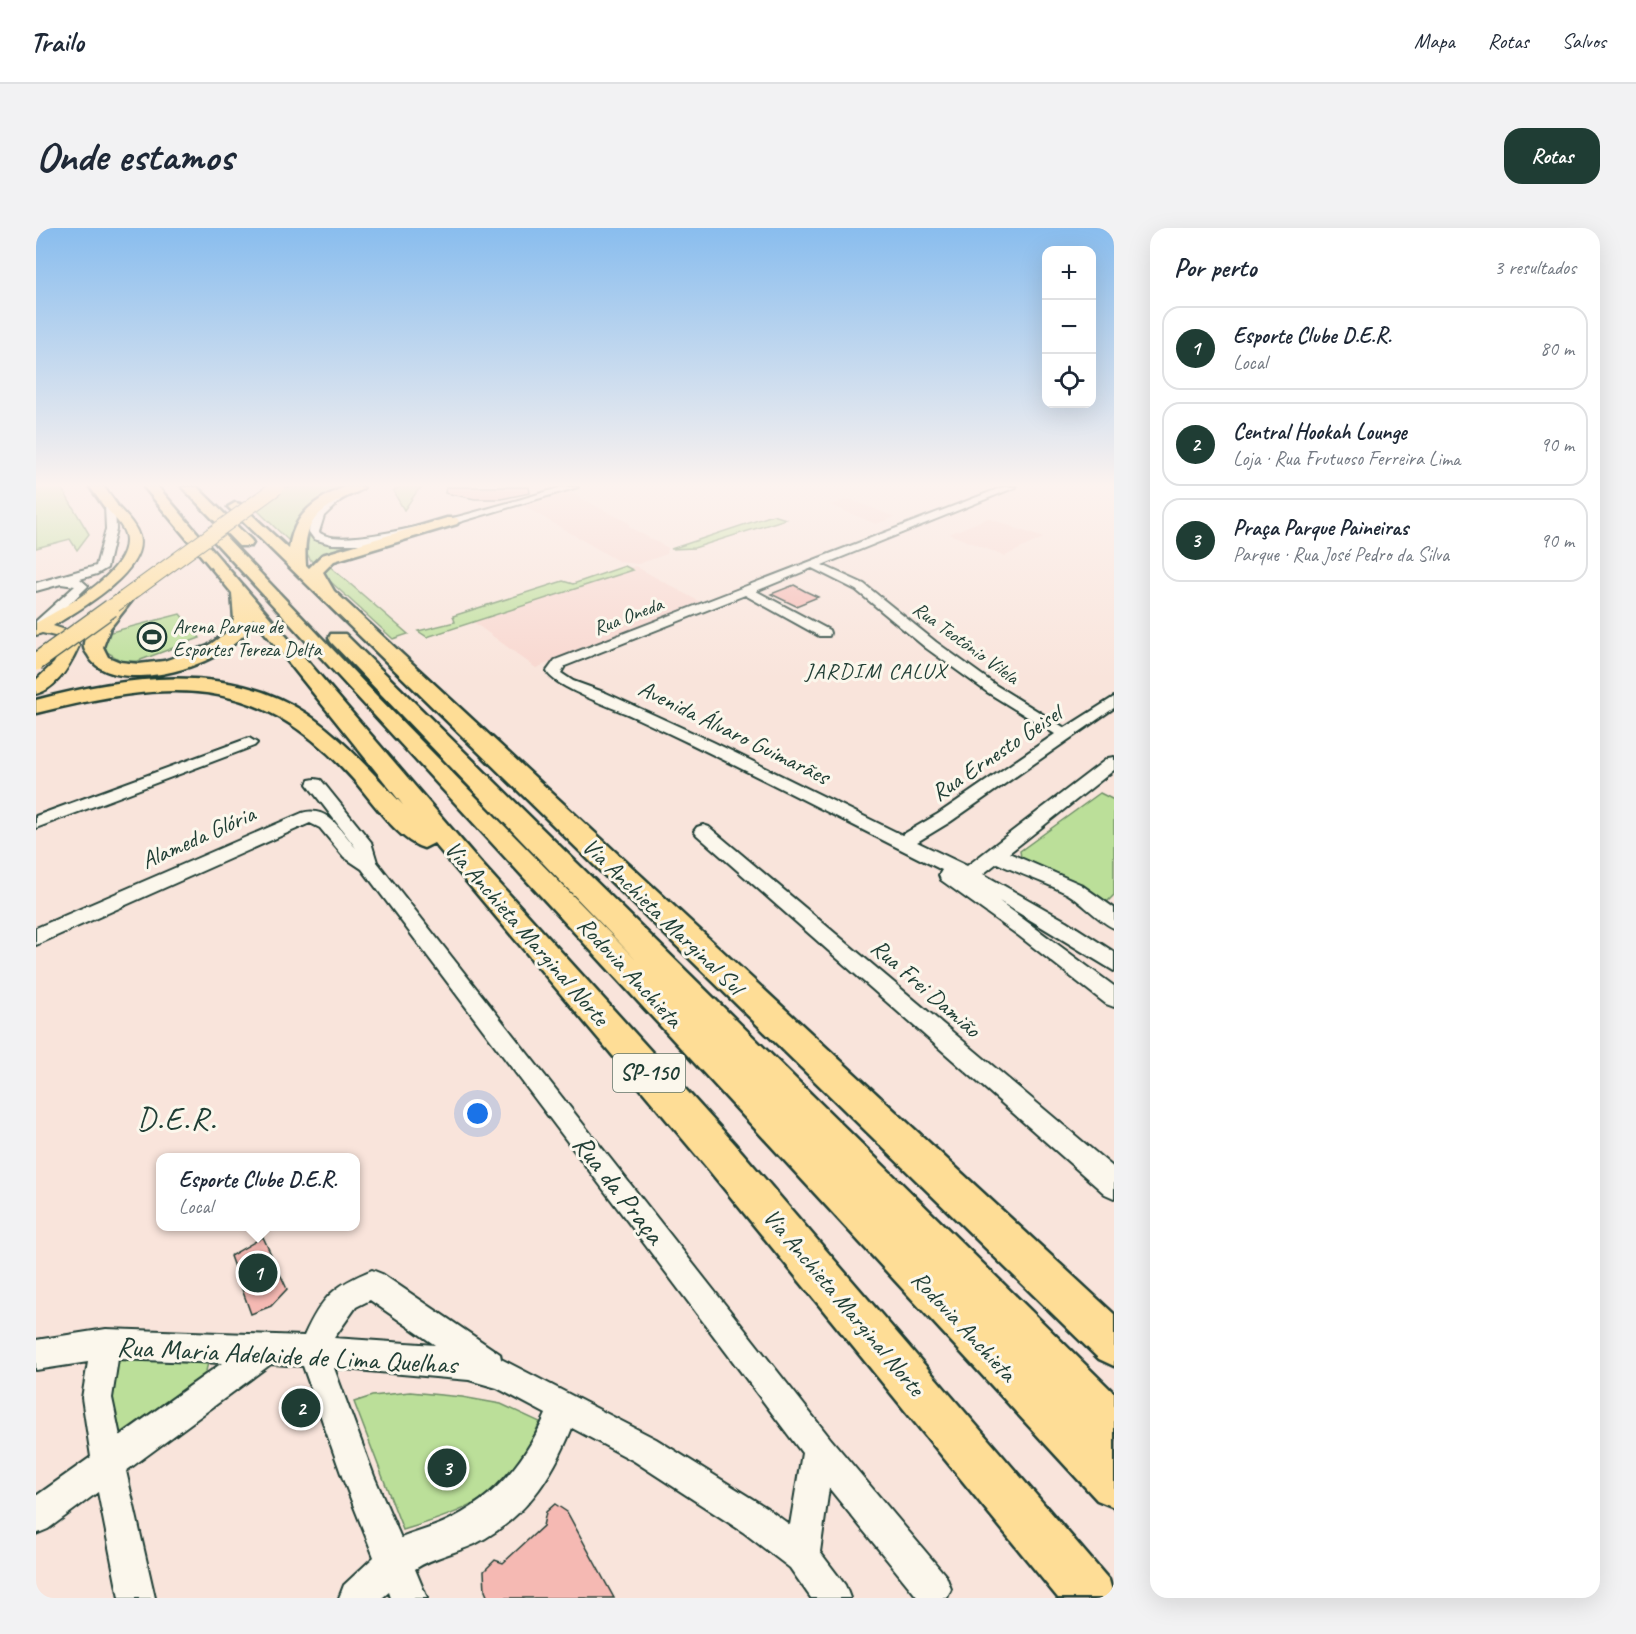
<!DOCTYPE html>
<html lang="pt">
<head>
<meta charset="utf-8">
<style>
	:root { --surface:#fff; --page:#f2f2f3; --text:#1f2937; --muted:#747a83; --line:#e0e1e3; --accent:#1f3d34 }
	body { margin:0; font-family:Caveat,sans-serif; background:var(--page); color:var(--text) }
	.controls { position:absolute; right:18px; top:18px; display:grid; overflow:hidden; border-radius:12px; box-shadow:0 6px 24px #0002 }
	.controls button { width:54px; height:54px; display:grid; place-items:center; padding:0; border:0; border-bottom:2px solid var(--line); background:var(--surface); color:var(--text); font:30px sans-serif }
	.you { position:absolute; left:442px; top:886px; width:21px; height:21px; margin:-15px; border:4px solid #fff; border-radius:50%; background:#1a73e8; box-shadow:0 0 0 9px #1a73e833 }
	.badge { display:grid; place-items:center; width:39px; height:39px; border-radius:50%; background:var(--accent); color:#fff; font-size:20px; font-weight:700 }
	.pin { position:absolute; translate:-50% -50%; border:3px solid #fff; box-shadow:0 2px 6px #0006 }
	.popup { position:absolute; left:120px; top:925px; width:204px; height:78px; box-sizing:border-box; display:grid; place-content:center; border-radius:12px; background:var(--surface); filter:drop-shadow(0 2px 4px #0005); font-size:20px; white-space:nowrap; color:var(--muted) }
	.popup b { font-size:22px; color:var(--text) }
	.popup::after { content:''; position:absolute; left:50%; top:100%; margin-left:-12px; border:12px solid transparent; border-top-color:var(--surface) }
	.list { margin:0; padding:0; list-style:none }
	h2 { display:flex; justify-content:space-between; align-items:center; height:78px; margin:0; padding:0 24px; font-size:26px }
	h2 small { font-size:20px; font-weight:400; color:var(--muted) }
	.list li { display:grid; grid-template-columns:39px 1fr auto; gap:18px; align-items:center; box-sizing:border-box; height:84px; margin:0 12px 12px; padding:0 12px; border:2px solid var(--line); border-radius:18px }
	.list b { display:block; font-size:22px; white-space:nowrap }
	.list p { margin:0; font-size:20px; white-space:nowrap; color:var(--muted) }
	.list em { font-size:20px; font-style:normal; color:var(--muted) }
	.icon { flex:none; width:33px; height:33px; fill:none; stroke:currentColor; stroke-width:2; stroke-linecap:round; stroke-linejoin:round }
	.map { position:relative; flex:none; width:1078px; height:1370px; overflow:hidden; border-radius:18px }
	header { display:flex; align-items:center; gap:36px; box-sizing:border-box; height:84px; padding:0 30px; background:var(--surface); border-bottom:2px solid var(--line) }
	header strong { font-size:28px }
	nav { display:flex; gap:33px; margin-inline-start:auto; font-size:21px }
	.intro { display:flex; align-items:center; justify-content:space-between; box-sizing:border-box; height:144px; padding:0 36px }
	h1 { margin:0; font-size:42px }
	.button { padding:15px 27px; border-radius:18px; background:var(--accent); color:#fff; font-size:21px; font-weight:700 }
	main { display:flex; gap:36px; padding:0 36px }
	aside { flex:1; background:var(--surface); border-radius:18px; box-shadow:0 6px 24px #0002 }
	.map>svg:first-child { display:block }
	.built { fill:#f8d7cf }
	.green { fill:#bbdf99; stroke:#6d8e66; stroke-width:1.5 }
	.building { fill:#f5b9b3; stroke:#1f3d34; stroke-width:1.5 }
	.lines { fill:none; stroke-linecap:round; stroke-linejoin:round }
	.minor-casing { stroke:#1f3d34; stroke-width:4 }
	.major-casing { stroke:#1f3d34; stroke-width:4 }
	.highway-casing { stroke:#1f3d34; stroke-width:5 }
	.minor { fill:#fbf7ec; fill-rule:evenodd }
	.major { fill:#fedd96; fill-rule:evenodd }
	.highway { fill:#fedd96; fill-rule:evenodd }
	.major-bridge-far1-casing { stroke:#1f3d34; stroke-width:16; stroke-linecap:butt }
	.major-bridge-casing { stroke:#1f3d34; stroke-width:20; stroke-linecap:butt }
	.major-bridge-far1 { stroke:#fedd96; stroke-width:14 }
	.major-bridge { stroke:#fedd96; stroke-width:17 }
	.labels { text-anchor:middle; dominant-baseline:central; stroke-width:6; stroke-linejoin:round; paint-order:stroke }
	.far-street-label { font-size:20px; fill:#1f3d34; stroke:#fbf7ec }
	.far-poi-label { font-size:20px; fill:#1f3d34; stroke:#fbf7ec; text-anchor:start }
	.far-quarter-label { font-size:22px; letter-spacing:1.5px; fill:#1f3d34; stroke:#fbf7ec }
	.shield { fill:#fbf7ec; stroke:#61756b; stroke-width:1.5 }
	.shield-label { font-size:22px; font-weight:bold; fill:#1f3d34 }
	.street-label { font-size:24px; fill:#1f3d34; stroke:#fbf7ec }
	.near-street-label { font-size:28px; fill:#1f3d34; stroke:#fbf7ec }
	.near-neighbourhood-label { font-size:32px; letter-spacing:1.5px; fill:#1f3d34; stroke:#fbf7ec }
</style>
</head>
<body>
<header>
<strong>Trailo</strong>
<nav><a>Mapa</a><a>Rotas</a><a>Salvos</a></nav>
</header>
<div class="intro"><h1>Onde estamos</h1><a class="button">Rotas</a></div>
<main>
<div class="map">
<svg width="1078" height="1370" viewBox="0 0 1078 1370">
	<rect width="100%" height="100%" fill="#f9e4db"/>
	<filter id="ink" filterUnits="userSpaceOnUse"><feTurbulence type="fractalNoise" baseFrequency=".0167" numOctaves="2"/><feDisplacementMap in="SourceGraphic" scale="12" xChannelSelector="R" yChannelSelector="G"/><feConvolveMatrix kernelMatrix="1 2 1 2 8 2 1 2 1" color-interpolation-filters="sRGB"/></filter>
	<g filter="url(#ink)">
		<!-- built -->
		<path class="built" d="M 533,264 L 593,295 L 593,299 L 632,320 L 631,326 L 602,336 L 584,334 L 486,277 Z
			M 813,271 L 859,289 L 840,296 L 794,277 Z
			M 952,290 L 1007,310 L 969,328 L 913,306 Z
			M 599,338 L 664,374 L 500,440 L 436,393 Z"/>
		<!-- green -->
		<path class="green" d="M 0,259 L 25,259 L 53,306 L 41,322 L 34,311 L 0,320 Z
			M 247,259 L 315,259 C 288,271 263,284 253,313 L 218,279 Z
			M 364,259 L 388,259 L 382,262 L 368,282 L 357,263 Z
			M 737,287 L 750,291 L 658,320 L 635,321 Z
			M 270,304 C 284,321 310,318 330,317 L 286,329 L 276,334 L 268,321 Z
			M 291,336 L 372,406 L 357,411 L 283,343 Z
			M 589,338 L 597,342 L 391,409 L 382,403 L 419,394 L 417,388 L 527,353 L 537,356 Z
			M 144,386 L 164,410 L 102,433 L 87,434 L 71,424 L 68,415 L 71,405 Z
			M 1064,565 L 1078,572 L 1078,667 L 1070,675 L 1017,643 L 989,633 L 985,629 L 984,623 Z
			M 73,1130 L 173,1131 L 169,1147 L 82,1207 L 72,1176 Z
			M 374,1164 L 426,1169 L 465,1176 L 504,1194 C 498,1206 493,1220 486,1232 C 460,1274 411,1289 367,1302 L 318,1174 L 336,1168 Z"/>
		<!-- building -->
		<path class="building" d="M 410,259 L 493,259 L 494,265 L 465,271 L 439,271 L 409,265 Z
			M 758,357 L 769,363 L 782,369 L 760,378 L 735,366 Z
			M 227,1009 L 251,1061 L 235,1078 L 215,1086 L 194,1028 Z
			M 519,1276 L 531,1284 L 578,1370 L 452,1370 L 449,1363 L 448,1343 L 459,1332 L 467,1335 L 507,1298 L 510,1284 Z"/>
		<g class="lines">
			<!-- minor casing -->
			<g class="minor-casing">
				<path id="minor" d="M 527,259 L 542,259 L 420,295 L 331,316 L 295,316 L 278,311 L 273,304 C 273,286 292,268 308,261 L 313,264 L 311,266 L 288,288 L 283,304 C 307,328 490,269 527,259 Z
					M 967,259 L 980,259 L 786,337 L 828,356 L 900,414 L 961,458 L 1029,500 L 1078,469 L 1078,480 L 914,594 L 881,614 L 931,638 L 1072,530 L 1078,529 L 1078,542 L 973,625 L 1044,656 L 1078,680 L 1078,700 C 1065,695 1047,675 1032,666 C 1009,654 984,646 961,635 L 947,646 L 1030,693 L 1078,724 L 1078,743 L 963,673 L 1078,758 L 1078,779 L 1070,776 L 983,708 L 905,652 L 903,647 L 906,642 C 804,591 702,537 598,489 C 581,481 515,458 511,443 L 519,432 ZM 776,340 L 820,362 L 890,420 L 951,464 L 1019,506 L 902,586 L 866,607 L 677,514 L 570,465 L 537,453 L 525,445 L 529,438 L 709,367 L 783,408 L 793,408 L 794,405 L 793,402 L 720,363 Z
					M 74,274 L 79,277 L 80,301 L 71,340 L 61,346 L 44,351 L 52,358 L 50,360 L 5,403 L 0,404 L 0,393 L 39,358 L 25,356 L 0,363 L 0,355 L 60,338 L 70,301 L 69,277 Z
					M 213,510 L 221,515 L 218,518 L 0,600 L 0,588 Z
					M 279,551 L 285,552 L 335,614 L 341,634 L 794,1210 L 910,1348 L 915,1361 L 911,1370 L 882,1370 L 793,1260 L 784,1324 L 809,1357 L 814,1370 L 775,1370 L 754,1340 L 707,1304 L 598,1233 L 536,1200 C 516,1250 488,1291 439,1316 C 419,1325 397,1329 379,1341 L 391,1370 L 355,1370 L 353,1364 L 346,1370 L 303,1370 L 308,1357 L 338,1329 L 307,1251 L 267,1138 L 235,1136 L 90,1243 L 119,1370 L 83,1370 L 62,1264 L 12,1301 L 0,1306 L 0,1268 L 55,1229 L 46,1170 L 52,1134 L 0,1142 L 0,1112 L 70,1101 L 268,1108 C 286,1069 297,1058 336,1042 L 346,1046 L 464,1126 L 465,1131 L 620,1211 L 731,1280 L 754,1297 L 766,1225 L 326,641 L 308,629 L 284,600 L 274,595 L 0,717 L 0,700 L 266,585 C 292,577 305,603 320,620 L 271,556 L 273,552 ZM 334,1072 L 399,1117 L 298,1110 L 320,1079 ZM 82,1131 L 186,1135 L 84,1208 L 76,1170 ZM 298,1140 L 433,1152 L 461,1160 L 510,1186 C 490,1231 461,1268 417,1290 C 401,1299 382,1303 365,1310 L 338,1248 Z
					M 667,597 L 673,599 L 1078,940 L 1078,970 L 1069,966 L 661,607 L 658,603 L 661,599 Z"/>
			</g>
			<!-- major casing -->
			<g class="major-casing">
				<path id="major" d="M 74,273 L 78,274 C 87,285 99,295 103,308 C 113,343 40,384 17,398 L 36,404 L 43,418 C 35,436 21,461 0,466 L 0,452 L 18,435 L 27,418 L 23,409 L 6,405 L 0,407 L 0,395 C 26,380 91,347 90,312 C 90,299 75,287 68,277 Z"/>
			</g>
			<!-- highway casing -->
			<g class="highway-casing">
				<path id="highway" d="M 54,259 L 68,259 L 81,277 L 79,280 L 69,280 Z
					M 108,259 L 122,259 L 444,634 L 698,915 L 1073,1352 L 1078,1370 L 1022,1370 L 672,941 L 398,615 L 388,620 C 362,613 335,571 317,551 C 220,442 130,453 0,485 L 0,472 C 86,449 192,433 271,486 C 308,511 336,545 367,577 L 217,390 C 206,436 75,473 52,427 C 49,423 47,420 48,415 C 52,396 71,380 83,366 L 95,366 L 98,370 L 74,400 L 67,419 L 72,429 L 84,434 L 103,436 L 128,433 L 172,418 L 190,405 L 198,391 L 196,365 Z
					M 146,259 L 161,259 L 215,312 L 217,315 L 215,318 L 203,318 Z
					M 309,259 L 328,259 C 323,265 314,266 308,270 C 275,286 267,301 270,337 L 273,340 L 286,327 L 411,290 L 421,290 L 423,293 L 421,296 L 298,333 L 287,344 L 298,363 L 1078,1086 L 1078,1138 L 1063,1131 L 192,279 L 199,275 L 204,276 L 253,321 C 257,287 279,271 309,259 Z
					M 182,304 L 187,306 L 340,467 L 601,733 L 295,414 L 293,410 L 295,406 L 309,406 L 1078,1165 L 1078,1279 L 1061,1272 L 177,312 L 174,309 Z"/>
			</g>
			<!-- minor -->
			<use href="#minor" class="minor"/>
			<!-- major -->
			<use href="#major" class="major"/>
			<!-- highway -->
			<use href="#highway" class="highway"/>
			<!-- major-bridge-far1 casing -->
			<g class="major-bridge-far1-casing">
				<path id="major-bridge-far1" d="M 73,381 L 241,259"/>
			</g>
			<!-- major-bridge casing -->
			<g class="major-bridge-casing">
				<path id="major-bridge" d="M 0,434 L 75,380"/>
			</g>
			<!-- major-bridge-far1 -->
			<use href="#major-bridge-far1" class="major-bridge-far1"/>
			<!-- major-bridge -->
			<use href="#major-bridge" class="major-bridge"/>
		</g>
	</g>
	<!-- sky -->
	<linearGradient id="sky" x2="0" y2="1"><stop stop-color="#89bdee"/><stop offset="0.57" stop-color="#fcf3ef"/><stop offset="1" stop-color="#fcf3ef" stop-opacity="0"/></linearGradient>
	<rect width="1078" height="451" fill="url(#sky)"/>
	<!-- icons -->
	<defs>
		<g id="stadium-ring" transform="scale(1.5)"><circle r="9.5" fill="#fbf7ec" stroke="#1f3d34" stroke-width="1.5"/><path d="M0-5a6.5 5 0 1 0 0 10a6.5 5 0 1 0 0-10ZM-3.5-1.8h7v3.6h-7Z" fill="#1f3d34"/></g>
	</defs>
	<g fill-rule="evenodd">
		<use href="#stadium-ring" x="116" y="409"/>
	</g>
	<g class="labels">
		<!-- far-street labels -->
		<g class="far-street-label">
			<text transform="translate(592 388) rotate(-21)">Rua Oneda</text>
			<text transform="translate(930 415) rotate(36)">Rua Teotônio Vilela</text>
		</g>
		<!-- far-poi labels -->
		<g class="far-poi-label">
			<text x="137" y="398">Arena Parque de<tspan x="137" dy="23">Esportes Tereza Delta</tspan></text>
		</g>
		<!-- far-quarter labels -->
		<g class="far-quarter-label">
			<text x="840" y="443">JARDIM CALUX</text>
		</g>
		<!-- shield labels -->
		<rect class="shield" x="577" y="826" width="72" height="38" rx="4.5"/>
		<g class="shield-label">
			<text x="613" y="845">SP-150</text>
		</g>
		<!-- street labels -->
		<g class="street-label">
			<text transform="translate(698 504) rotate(26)">Avenida Álvaro Guimarães</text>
			<text transform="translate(960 525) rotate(-34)">Rua Ernesto Geisel</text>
			<text transform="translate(162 609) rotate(-24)">Alameda Glória</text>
			<text transform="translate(627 688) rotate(44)">Via Anchieta Marginal Sul</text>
			<text transform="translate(491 705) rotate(49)">Via Anchieta Marginal Norte</text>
			<text transform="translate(594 744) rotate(47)">Rodovia Anchieta</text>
			<text transform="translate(890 760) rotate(41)">Rua Frei Damião</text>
			<text transform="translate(808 1074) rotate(50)">Via Anchieta Marginal Norte</text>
			<text transform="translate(928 1098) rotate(47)">Rodovia Anchieta</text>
		</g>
		<!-- near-street labels -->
		<g class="near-street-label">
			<text transform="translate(583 961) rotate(52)">Rua da Praça</text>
			<text transform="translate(251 1127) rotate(3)">Rua Maria Adelaide de Lima Quelhas</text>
		</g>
		<!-- near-neighbourhood labels -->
		<g class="near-neighbourhood-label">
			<text x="141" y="890">D.E.R.</text>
		</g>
	</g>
</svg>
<div class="controls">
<button>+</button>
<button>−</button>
<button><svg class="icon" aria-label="locate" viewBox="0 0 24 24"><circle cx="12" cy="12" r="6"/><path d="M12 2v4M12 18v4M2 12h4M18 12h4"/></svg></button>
</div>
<div class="you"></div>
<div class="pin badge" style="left:222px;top:1045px">1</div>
<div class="popup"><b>Esporte Clube D.E.R.</b>Local</div>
<div class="pin badge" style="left:265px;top:1180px">2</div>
<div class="pin badge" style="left:411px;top:1240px">3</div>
</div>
<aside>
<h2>Por perto<small>3 resultados</small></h2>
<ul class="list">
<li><span class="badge">1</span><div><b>Esporte Clube D.E.R.</b><p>Local</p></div><em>80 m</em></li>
<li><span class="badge">2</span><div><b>Central Hookah Lounge</b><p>Loja · Rua Frutuoso Ferreira Lima</p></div><em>90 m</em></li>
<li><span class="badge">3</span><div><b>Praça Parque Paineiras</b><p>Parque · Rua José Pedro da Silva</p></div><em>90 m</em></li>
</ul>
</aside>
</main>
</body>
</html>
